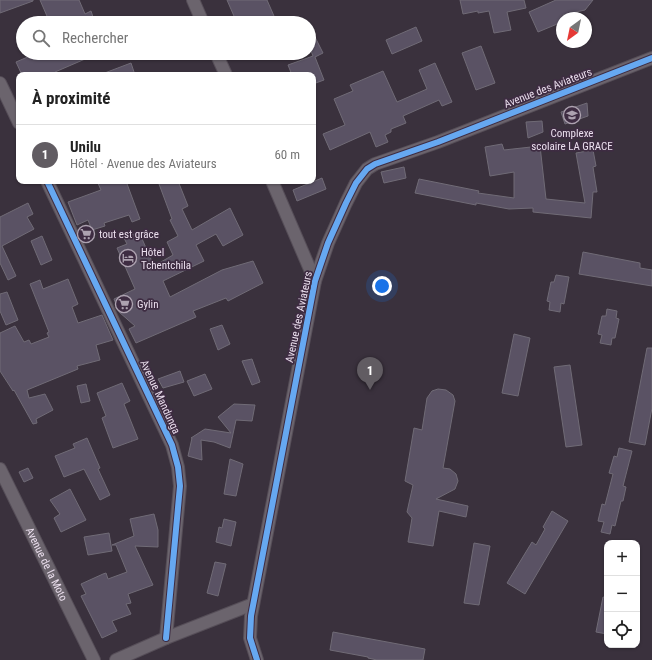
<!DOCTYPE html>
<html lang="fr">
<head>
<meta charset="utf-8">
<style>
	:root { --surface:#fff; --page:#f6f6f6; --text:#222; --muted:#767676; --line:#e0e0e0; --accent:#615c62 }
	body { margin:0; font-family:"Roboto Condensed",sans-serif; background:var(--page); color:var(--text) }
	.controls { position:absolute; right:12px; bottom:12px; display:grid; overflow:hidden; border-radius:8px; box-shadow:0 1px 3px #0004 }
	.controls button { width:36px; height:36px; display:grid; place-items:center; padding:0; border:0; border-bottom:1px solid var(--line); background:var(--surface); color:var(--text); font:20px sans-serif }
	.compass { position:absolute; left:556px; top:12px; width:36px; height:36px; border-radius:50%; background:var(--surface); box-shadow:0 1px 3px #0004; rotate:213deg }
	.you { position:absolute; left:382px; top:286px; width:14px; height:14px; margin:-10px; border:3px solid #fff; border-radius:50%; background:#1a73e8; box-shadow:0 0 0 6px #1a73e833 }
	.badge { display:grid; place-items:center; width:26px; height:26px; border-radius:50%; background:var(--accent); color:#fff; font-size:13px; font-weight:700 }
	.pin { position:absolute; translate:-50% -33px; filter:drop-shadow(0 1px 2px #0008) }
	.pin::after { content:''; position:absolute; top:21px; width:14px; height:12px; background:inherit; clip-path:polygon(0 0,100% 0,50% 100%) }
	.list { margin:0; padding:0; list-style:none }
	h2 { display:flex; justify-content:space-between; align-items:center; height:52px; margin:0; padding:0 16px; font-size:17px }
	h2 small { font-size:13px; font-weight:400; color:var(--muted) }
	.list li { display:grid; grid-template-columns:26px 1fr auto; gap:12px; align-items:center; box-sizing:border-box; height:60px; padding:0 16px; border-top:1px solid var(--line) }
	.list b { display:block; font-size:15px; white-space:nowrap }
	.list p { margin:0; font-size:13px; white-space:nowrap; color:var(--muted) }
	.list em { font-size:13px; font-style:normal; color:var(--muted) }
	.icon { flex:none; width:22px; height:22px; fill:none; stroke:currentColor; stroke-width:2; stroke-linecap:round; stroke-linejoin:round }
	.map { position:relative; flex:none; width:652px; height:660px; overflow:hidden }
	.search { position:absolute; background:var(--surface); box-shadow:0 1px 3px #0004; left:16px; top:16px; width:300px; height:44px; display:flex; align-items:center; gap:10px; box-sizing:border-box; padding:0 14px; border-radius:22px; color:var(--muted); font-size:15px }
	.panel { position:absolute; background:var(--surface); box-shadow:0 1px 3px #0004; left:16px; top:72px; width:300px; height:112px; border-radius:8px }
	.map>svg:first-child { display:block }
	.building { fill:#5a5264; stroke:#706b76 }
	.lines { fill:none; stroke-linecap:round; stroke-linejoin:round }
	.minor-casing { stroke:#564e58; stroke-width:14 }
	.minor { stroke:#6b646d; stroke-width:12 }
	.cycleway-casing { stroke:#3e2c42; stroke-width:8 }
	.cycleway { stroke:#66a8f1; stroke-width:6 }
	.labels { text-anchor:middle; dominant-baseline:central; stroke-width:3.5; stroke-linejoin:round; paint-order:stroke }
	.street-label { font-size:11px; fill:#ebdfee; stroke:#3e2c42 }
	.poi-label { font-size:11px; fill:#ebdfee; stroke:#3e2c42; text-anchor:start }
</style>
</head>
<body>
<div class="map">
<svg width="652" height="660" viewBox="0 0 652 660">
	<rect width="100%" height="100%" fill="#3a313d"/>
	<!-- building -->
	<path class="building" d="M 0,0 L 33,0 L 33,1 L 0,13 Z
		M 40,0 L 79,0 L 85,14 L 91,11 L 95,23 L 50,23 Z
		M 227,0 L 267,0 L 277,23 L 237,23 Z
		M 460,0 L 524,0 L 526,8 L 507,12 L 511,30 L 494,33 L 489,11 L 478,13 L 478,11 L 463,14 Z
		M 556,0 L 593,0 L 585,10 L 563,15 L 565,18 L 562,18 L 562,22 L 538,32 L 529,12 Z
		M 309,25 L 323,53 L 315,57 L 324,80 L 313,84 L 313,75 L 292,75 L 288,65 L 313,56 L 309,46 Z
		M 416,27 L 422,41 L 392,54 L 386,40 Z
		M 481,46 L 495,83 L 476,90 L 462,53 Z
		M 37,53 L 99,53 L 55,72 L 56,75 L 22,75 L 16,62 Z
		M 131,63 L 135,75 L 102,75 L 102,74 Z
		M 435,63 L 452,102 L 442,106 L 439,100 L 403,116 L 406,123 L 391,129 L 391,132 L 385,135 L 388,142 L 376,147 L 370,132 L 330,150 L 323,134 L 345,125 L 334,99 L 353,91 L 350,85 L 383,71 L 397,102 L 427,89 L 419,70 Z
		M 587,103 L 588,116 L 565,124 L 561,112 Z
		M 542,121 L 543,132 L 528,138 L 526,122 Z
		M 502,144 L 504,150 L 540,146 L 546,199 L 585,203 L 576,153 L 593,150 L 596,166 L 593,167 L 597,192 L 593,192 L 591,218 L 533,212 L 533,208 L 509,209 L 476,203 L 476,205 L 415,193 L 419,179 L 479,191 L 478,193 L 514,198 L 514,172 L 490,176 L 485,147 Z
		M 404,167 L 406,178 L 384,183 L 381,172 Z
		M 322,178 L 326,189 L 297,201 L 293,190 Z
		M 97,181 L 126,181 L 140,219 L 132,222 L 129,215 L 104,223 L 105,226 L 92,230 L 88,220 L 77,225 L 68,202 L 101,190 Z
		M 166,181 L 178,181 L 188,206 L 182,209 L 192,230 L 230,208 L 243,235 L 223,246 L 216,234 L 196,245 L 204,261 L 163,281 L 170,297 L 222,270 L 253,261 L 263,283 L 228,301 L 226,298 L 193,311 L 196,317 L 136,343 L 129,329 L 135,326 L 119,312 L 114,299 L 135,289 L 117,248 L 127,244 L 124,238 L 139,232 L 154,266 L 173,255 L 167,242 L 178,236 L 170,220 L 172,219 L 159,184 Z
		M 28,203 L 33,214 L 27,217 L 34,229 L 2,246 L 16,276 L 8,280 L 0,263 L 0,217 Z
		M 42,236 L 52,260 L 41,265 L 31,241 Z
		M 583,252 L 640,263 L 640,268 L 652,270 L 652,286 L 579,274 Z
		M 556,275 L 569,277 L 564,304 L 561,303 L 560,312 L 549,310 L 550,302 L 547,301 L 551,282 L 554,282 Z
		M 68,279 L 78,304 L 72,307 L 78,323 L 102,315 L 113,340 L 96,345 L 100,360 L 77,366 L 78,369 L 27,390 L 29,398 L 45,394 L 53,410 L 36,419 L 37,423 L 33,424 L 14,390 L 13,391 L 0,371 L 0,333 L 15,326 L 24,342 L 29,340 L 31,344 L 49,337 L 47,333 L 49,332 L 30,284 L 40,280 L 43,289 Z
		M 7,292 L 18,320 L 6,325 L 0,311 L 0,294 Z
		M 607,309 L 617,311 L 616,318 L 619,319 L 615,338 L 612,338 L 611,345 L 600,343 L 602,335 L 598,334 L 602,316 L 606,316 Z
		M 222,325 L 230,344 L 218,350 L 210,329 Z
		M 514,334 L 530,338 L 518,396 L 502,393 Z
		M 647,348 L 652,348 L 652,408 L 645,445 L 629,442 Z
		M 252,359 L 260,382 L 252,385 L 242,361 Z
		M 570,365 L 582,445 L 566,447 L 554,367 Z
		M 180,371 L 184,382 L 163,388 L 158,379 Z
		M 205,374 L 212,389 L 194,396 L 187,381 Z
		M 122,383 L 130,401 L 124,404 L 138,439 L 113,448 L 102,418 L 106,416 L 97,393 Z
		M 86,384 L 90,401 L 81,403 L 77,386 Z
		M 438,389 L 446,390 L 453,395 L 455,401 L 443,468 L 450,469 L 456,474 L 458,481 L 455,489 L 436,499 L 468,506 L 466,517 L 439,511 L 433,546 L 408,542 L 412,518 L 407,512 L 413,485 L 405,481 L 414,428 L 422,430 L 427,398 L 432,391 Z
		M 234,404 L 255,405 L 252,421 L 236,420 L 230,448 L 214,442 L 201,440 L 202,460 L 188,456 L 192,438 L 191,438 L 205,429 L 231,433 L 218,417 Z
		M 87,438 L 100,468 L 98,469 L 110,495 L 100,500 L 84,469 L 64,477 L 55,456 L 75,448 L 73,444 Z
		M 619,448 L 632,451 L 623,486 L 626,487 L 623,501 L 621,501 L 615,526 L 612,525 L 610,534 L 601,532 L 604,522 L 598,521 L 602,504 L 605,505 L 613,474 L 609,473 L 614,456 L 617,457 Z
		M 230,459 L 243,464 L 236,496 L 224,494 Z
		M 28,468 L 33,478 L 24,482 L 19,472 Z
		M 70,489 L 86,520 L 61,532 L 54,518 L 60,514 L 50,500 Z
		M 552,511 L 568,521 L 525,594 L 507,583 L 532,542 L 536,545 L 545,529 L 543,527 Z
		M 154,514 L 158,530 L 158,547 L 135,546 L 153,585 L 128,594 L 131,603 L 126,604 L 131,614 L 112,621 L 117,631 L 102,638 L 81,596 L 86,594 L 81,584 L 103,574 L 106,573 L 108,579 L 127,572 L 116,545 L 112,545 L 134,536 L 130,519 Z
		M 224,519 L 236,522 L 231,546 L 216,542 L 219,527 L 222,528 Z
		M 109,533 L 112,551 L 88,555 L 84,537 Z
		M 474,543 L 490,546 L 479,605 L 464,603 Z
		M 215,562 L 226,564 L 218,596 L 207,593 Z
		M 603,597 L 607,598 L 607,634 L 596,632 Z
		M 333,632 L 425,649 L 423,660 L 377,660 L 368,658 L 368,657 L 330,650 Z"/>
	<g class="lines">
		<!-- minor casing -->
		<g class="minor-casing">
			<g id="minor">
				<path d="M 193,0 L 203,23"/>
				<path d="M 216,53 L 226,75"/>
				<path d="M 0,83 L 19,123"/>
				<path d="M 47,181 L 172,445 L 178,467 L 180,486 L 166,638"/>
				<path d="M 272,181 L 315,281"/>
				<path id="s1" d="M 0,469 L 94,660"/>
				<path d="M 116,660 L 166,638 L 253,604"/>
				<path d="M 257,660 L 250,638 L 251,616 L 315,281 L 328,243 L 346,203 L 356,183 L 367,169 L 375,164 L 438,142 L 652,58"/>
			</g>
		</g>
		<!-- minor -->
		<use href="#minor" class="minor"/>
		<!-- cycleway casing -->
		<g class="cycleway-casing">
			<path id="cycleway" d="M 47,181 L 172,445 L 178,467 L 180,486 L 166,638
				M 257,660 L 250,638 L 251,616 L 315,281 L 328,243 L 346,203 L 356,183 L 367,169 L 375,164 L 438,142 L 652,58"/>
		</g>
		<!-- cycleway -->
		<use href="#cycleway" class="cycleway"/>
	</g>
	<!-- icons -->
	<defs>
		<g id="school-ring" transform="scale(0.9)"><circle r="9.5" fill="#3e2c42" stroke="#ada2b0" stroke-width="1.5"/><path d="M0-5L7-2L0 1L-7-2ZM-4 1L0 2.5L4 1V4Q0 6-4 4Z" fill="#ada2b0"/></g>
		<g id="supermarket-ring" transform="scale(0.9)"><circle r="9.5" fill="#3e2c42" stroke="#ada2b0" stroke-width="1.5"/><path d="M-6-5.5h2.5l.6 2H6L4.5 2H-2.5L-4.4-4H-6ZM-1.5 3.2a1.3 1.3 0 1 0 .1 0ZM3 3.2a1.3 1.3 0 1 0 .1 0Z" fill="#ada2b0"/></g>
		<g id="hotel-ring" transform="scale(0.9)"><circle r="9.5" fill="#3e2c42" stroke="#ada2b0" stroke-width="1.5"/><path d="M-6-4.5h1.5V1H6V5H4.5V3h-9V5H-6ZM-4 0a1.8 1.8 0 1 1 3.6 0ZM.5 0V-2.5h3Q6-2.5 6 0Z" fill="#ada2b0"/></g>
	</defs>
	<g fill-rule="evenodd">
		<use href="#school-ring" x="572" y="115"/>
		<use href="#supermarket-ring" x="86" y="234"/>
		<use href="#hotel-ring" x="128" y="258"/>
		<use href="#supermarket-ring" x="124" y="304"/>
	</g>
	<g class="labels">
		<!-- street labels -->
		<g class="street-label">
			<text transform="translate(548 88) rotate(-21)">Avenue des Aviateurs</text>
			<text transform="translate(299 317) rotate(-78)">Avenue des Aviateurs</text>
			<text transform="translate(160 397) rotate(65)">Avenue Mandunga</text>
			<text stroke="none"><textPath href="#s1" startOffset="106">Avenue de la Moto</textPath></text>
		</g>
		<!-- poi labels -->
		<g class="poi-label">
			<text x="572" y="133" text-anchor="middle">Complexe<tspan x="572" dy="13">scolaire LA GRACE</tspan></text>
			<text x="99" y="234">tout est grâce</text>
			<text x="141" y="252">Hôtel<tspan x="141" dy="13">Tchentchila</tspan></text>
			<text x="137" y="304">Gylin</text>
		</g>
	</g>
</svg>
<div class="controls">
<button>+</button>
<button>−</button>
<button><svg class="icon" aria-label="locate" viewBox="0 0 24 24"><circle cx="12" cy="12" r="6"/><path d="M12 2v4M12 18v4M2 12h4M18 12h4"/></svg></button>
</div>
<svg class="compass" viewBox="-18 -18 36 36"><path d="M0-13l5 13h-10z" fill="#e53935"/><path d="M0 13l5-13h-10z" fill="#767676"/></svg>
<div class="you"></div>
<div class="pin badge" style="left:370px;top:390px">1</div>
<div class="search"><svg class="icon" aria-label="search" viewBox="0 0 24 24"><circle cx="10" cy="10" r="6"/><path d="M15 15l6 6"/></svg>Rechercher</div>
<section class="panel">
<h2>À proximité<small></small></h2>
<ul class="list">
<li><span class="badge">1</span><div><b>Unilu</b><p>Hôtel · Avenue des Aviateurs</p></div><em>60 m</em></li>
</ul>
</section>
</div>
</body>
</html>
